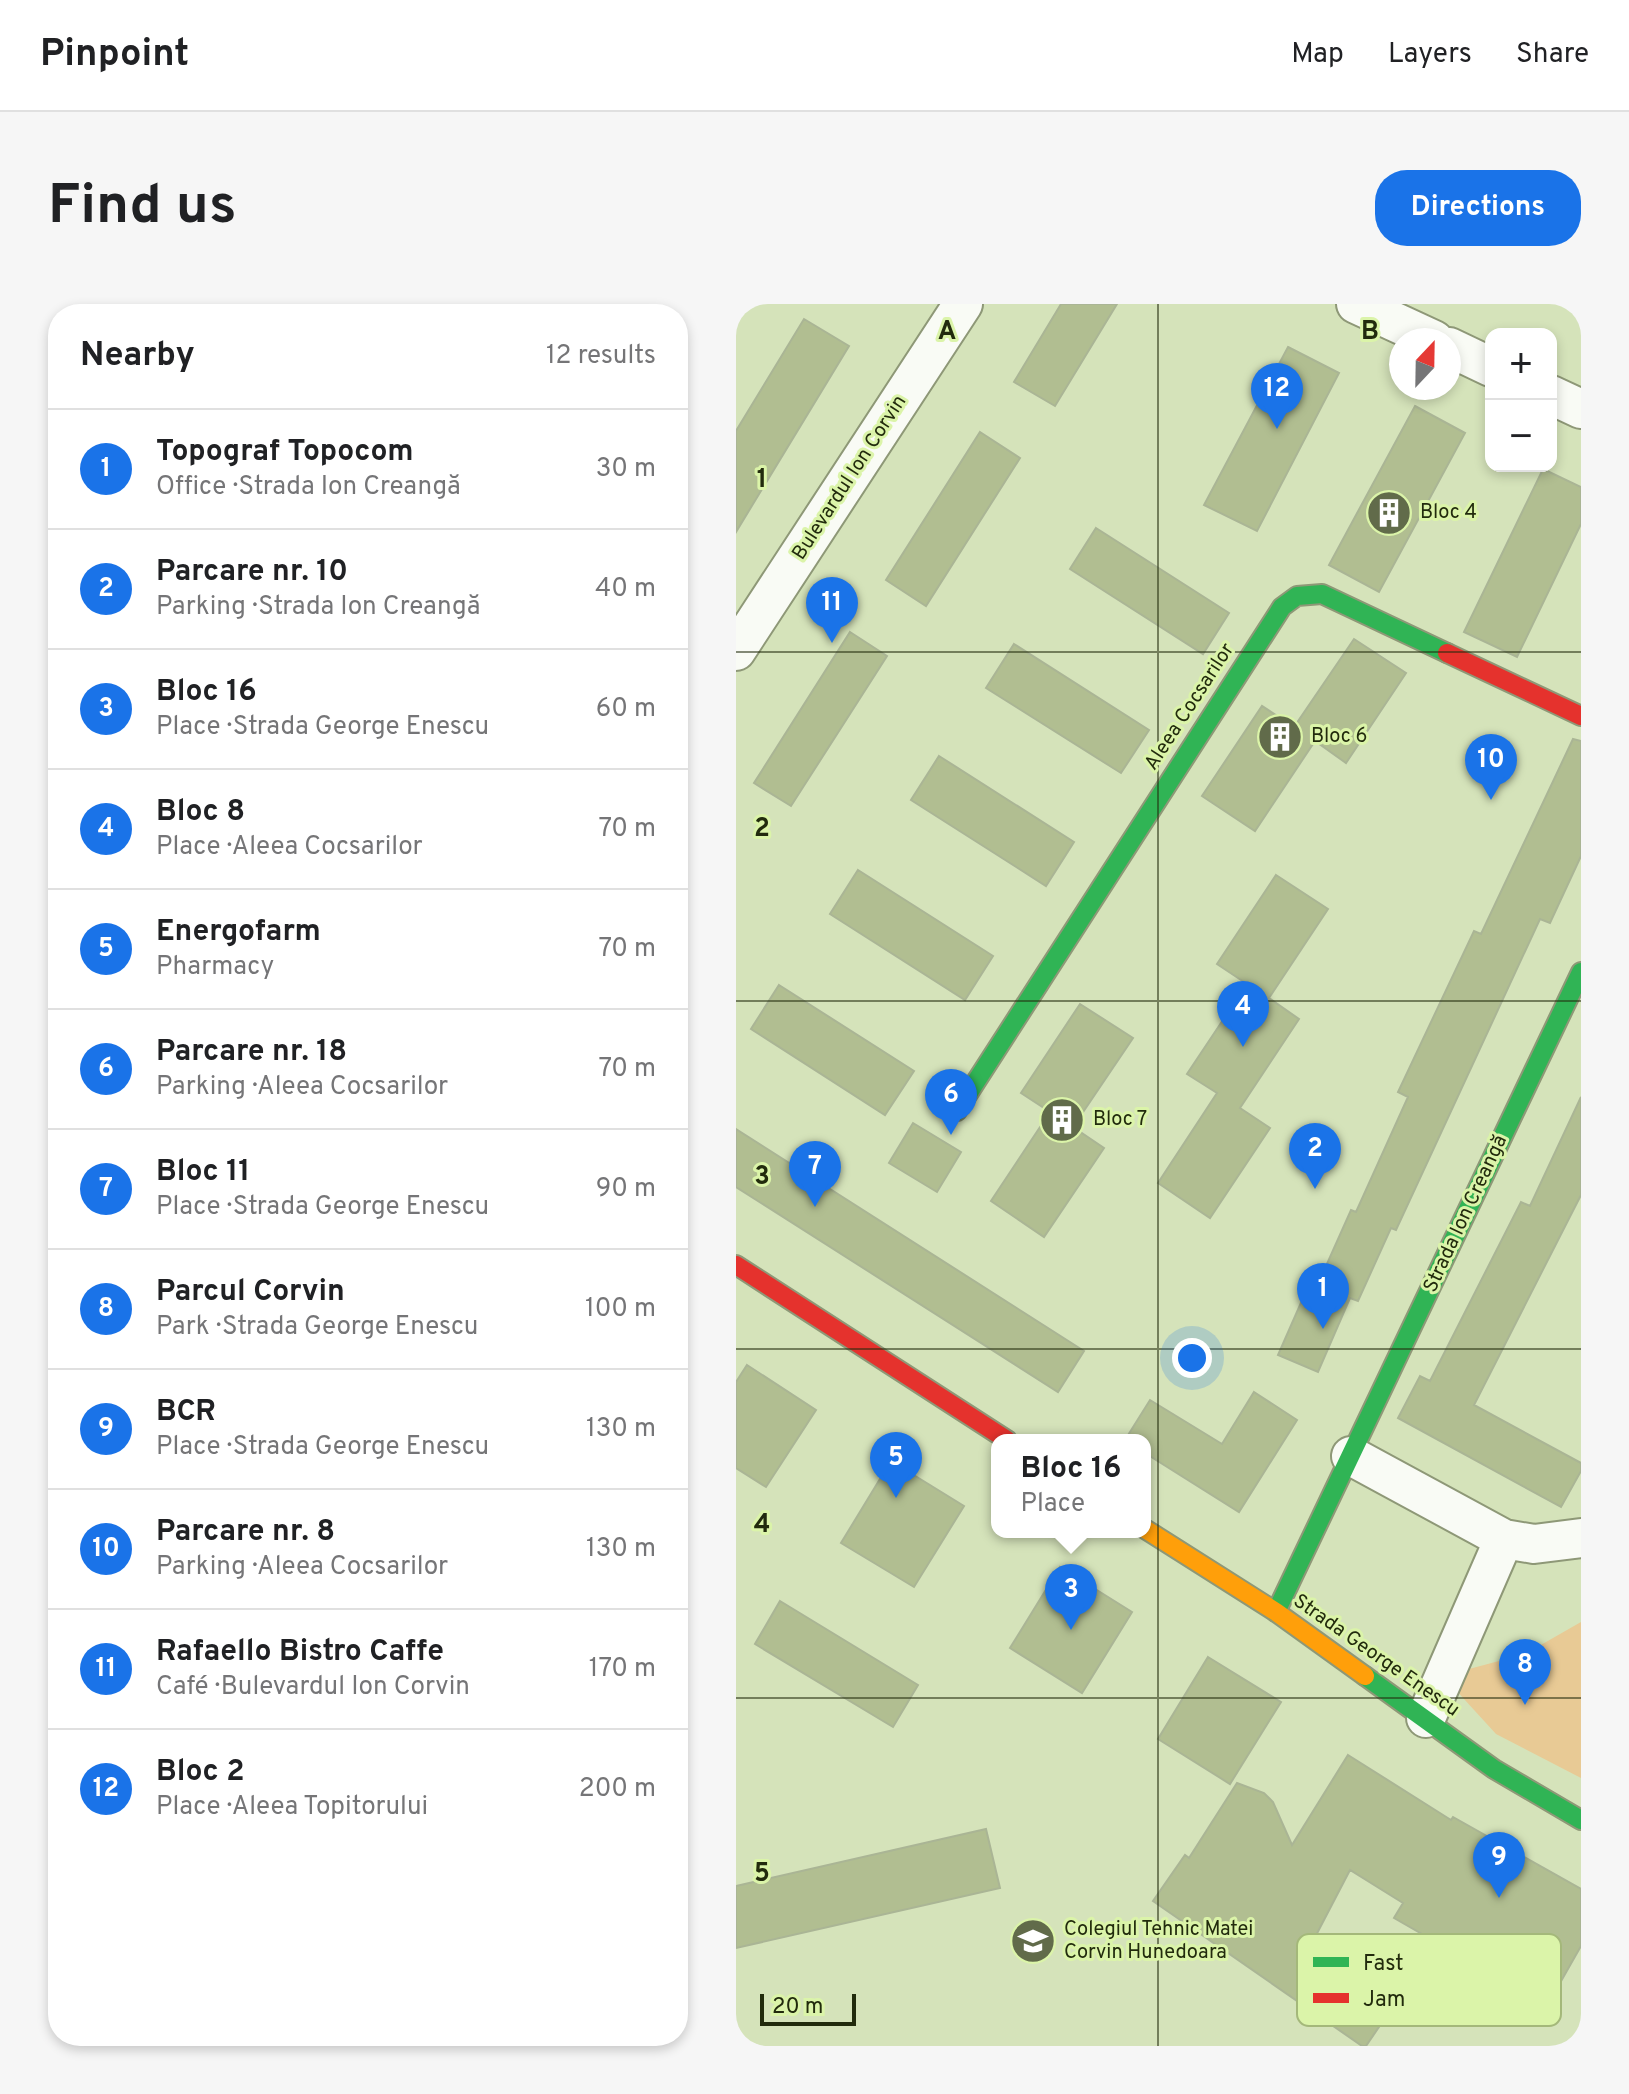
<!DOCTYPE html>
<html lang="en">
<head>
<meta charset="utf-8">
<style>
	:root { --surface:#fff; --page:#f6f6f6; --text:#202124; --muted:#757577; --line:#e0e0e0; --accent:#1a73e8 }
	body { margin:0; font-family:Overpass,sans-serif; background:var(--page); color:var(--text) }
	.controls { position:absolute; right:24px; top:24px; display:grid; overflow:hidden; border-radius:16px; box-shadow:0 4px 12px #0003 }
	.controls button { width:72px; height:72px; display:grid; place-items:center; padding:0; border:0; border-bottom:2px solid var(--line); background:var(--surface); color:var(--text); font:40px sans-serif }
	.compass { position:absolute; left:653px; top:24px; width:72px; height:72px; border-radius:50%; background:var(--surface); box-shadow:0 4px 12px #0003; rotate:22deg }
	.scale { position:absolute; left:24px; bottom:20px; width:96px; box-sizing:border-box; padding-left:8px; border:4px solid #222b0d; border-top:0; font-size:22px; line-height:28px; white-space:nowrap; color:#222b0d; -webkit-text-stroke:6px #dbf4a9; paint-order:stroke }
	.you { position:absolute; left:456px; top:1054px; width:28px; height:28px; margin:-20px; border:6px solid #fff; border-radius:50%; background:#1a73e8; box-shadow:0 0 0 12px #1a73e833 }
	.badge { display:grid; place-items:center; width:52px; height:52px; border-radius:50%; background:var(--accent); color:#fff; font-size:26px; font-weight:700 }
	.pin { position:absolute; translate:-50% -66px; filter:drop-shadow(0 2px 4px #0008) }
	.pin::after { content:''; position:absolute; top:42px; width:28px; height:24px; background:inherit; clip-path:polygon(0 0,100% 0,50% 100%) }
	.popup { position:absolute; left:255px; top:1130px; width:160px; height:104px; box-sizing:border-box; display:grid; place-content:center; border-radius:16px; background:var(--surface); filter:drop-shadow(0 2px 6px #0005); font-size:26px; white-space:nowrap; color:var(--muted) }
	.popup b { font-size:30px; color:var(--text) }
	.popup::after { content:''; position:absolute; left:50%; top:100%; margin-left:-16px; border:16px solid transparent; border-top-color:var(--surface) }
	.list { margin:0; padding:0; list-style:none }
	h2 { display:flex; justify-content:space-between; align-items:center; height:104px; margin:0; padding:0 32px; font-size:34px }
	h2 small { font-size:26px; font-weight:400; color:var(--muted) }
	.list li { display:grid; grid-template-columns:52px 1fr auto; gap:24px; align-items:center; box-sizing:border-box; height:120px; padding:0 32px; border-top:2px solid var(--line) }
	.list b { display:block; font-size:30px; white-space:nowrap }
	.list p { margin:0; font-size:26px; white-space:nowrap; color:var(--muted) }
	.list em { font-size:26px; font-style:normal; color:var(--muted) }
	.map { position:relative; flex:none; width:845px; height:1742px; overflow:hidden; border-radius:32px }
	header { display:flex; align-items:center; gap:48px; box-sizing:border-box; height:112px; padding:0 40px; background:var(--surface); border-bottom:2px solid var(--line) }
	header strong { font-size:38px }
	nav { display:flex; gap:44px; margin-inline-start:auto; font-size:28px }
	.intro { display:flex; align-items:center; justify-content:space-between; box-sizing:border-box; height:192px; padding:0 48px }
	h1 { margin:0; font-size:56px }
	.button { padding:20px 36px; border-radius:32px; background:var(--accent); color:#fff; font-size:28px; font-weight:700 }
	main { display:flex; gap:48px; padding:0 48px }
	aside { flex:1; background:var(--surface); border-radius:32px; box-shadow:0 4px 12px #0003 }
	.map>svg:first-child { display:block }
	.green { fill:#e8ca95 }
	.building { fill:#b1be91; stroke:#aab595; stroke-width:2 }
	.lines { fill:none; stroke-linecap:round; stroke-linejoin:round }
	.street-casing { stroke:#8e9877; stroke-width:42 }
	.fast-casing { stroke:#8e9877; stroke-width:22 }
	.slow-casing { stroke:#8e9877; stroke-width:22 }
	.jam-casing { stroke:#8e9877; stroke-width:22 }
	.street { stroke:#f9fbf5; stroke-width:38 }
	.fast { stroke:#30b455; stroke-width:18 }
	.slow { stroke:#ff9f0a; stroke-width:18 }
	.jam { stroke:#e5322d; stroke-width:18 }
	.grid { fill:none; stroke:#222b0d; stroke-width:2; stroke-opacity:0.55 }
	.labels { text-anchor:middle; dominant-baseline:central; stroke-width:6; stroke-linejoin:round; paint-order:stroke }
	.street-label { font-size:20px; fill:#222b0d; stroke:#dbf4a9 }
	.poi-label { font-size:20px; fill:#222b0d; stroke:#dbf4a9; text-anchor:start }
	.key { fill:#dbf4a9; stroke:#a4b87a; stroke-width:2 }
	.key-label { font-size:22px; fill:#222b0d }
	.grid-label { font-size:26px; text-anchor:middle; font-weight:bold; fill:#222b0d; stroke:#dbf4a9; stroke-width:6; stroke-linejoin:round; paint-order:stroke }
</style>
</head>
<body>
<header>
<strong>Pinpoint</strong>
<nav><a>Map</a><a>Layers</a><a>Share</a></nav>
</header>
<div class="intro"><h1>Find us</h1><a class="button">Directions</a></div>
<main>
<aside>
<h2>Nearby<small>12 results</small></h2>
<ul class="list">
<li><span class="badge">1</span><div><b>Topograf Topocom</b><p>Office · Strada Ion Creangă</p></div><em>30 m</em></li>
<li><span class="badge">2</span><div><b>Parcare nr. 10</b><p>Parking · Strada Ion Creangă</p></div><em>40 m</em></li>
<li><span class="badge">3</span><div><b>Bloc 16</b><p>Place · Strada George Enescu</p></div><em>60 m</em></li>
<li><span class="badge">4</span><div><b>Bloc 8</b><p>Place · Aleea Cocsarilor</p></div><em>70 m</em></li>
<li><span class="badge">5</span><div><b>Energofarm</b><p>Pharmacy</p></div><em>70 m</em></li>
<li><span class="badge">6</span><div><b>Parcare nr. 18</b><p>Parking · Aleea Cocsarilor</p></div><em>70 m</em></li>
<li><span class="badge">7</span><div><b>Bloc 11</b><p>Place · Strada George Enescu</p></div><em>90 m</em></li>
<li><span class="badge">8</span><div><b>Parcul Corvin</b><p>Park · Strada George Enescu</p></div><em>100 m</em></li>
<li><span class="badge">9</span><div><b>BCR</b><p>Place · Strada George Enescu</p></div><em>130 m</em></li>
<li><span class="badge">10</span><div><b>Parcare nr. 8</b><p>Parking · Aleea Cocsarilor</p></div><em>130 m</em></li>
<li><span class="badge">11</span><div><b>Rafaello Bistro Caffe</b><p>Café · Bulevardul Ion Corvin</p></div><em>170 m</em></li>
<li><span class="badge">12</span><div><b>Bloc 2</b><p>Place · Aleea Topitorului</p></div><em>200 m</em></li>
</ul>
</aside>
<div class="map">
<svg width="845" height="1742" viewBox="0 0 845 1742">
	<rect width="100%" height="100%" fill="#d5e3ba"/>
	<!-- green -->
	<path class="green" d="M 845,1318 L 845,1474 L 760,1430 L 707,1372 L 789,1350 Z"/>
	<!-- building -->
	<path class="building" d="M 325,0 L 381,0 L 319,102 L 278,78 Z
		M 68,15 L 113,42 L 0,228 L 0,127 Z
		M 552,43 L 603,69 L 521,227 L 468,201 Z
		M 679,102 L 729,129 L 643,288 L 593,261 Z
		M 244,128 L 284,154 L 190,302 L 150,276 Z
		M 807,165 L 845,183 L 845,220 L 781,353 L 728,328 Z
		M 360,224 L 493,309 L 467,350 L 334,265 Z
		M 114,328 L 151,352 L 55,502 L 18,479 Z
		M 618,335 L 670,369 L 610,459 L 579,437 L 519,527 L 466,492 L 526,402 L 558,423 Z
		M 278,340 L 413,426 L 385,469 L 250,384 Z
		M 837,435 L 845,437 L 845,552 L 814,619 L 804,615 L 660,926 L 655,924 L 622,997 L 614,994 L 582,1068 L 542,1051 L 575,976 L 582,980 L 615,906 L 620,908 L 672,793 L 662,788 L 738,627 L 745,630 Z
		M 203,452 L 338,538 L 310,582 L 175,496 Z
		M 122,566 L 257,652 L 229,696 L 94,610 Z
		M 540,571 L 592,605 L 533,694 L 563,715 L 504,804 L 534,824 L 474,914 L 422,879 L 481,789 L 451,770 L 511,680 L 481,660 Z
		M 43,681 L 178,767 L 149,811 L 15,725 Z
		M 344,700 L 397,734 L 337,823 L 368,844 L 308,933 L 255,897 L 314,808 L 285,789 Z
		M 845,793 L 845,891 L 738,1101 L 845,1159 L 845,1167 L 825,1203 L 662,1114 L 684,1072 L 694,1077 L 785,898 L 794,902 Z
		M 177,819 L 225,848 L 201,888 L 153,859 Z
		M 0,825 L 348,1047 L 322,1088 L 0,883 Z
		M 11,1061 L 80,1106 L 30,1183 L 0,1164 L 0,1078 Z
		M 518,1088 L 561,1116 L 503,1208 L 409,1149 L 409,1136 L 389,1136 L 414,1096 L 486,1140 Z
		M 155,1157 L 228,1202 L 178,1283 L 105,1239 Z
		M 324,1263 L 396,1308 L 346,1389 L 274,1344 Z
		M 44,1297 L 182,1381 L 157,1423 L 19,1340 Z
		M 472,1353 L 545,1398 L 494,1480 L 422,1435 Z
		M 612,1451 L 715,1516 L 717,1513 L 845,1585 L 845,1642 L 811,1702 L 734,1658 L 724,1675 L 688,1655 L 698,1637 L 658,1614 L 667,1599 L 614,1566 L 576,1639 L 660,1698 L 630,1742 L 626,1742 L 417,1597 L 449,1551 L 453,1554 L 501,1479 L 528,1489 L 537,1498 L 556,1541 Z
		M 250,1525 L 264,1584 L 0,1644 L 0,1582 Z"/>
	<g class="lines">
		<!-- street casing -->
		<g class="street-casing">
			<path id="street" d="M 620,0 L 698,36
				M 713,43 L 755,63
				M 815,91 L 845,105
				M 0,347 L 227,0
				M 615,1152 L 768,1235
				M 690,1414 L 768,1235 L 798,1240 L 845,1234"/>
		</g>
		<!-- fast casing -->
		<g class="fast-casing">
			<path id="fast" d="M 221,807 L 546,303 L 561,292 L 586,290 L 711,349
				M 540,1308 L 845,668
				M 629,1372 L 758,1465 L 845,1516"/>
		</g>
		<!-- slow casing -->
		<g class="slow-casing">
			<path id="slow" d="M 409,1225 L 540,1308 L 629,1372"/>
		</g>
		<!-- jam casing -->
		<g class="jam-casing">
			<path id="jam" d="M 711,349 L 845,412
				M 0,961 L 271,1136"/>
		</g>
		<!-- street -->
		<use href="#street" class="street"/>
		<!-- fast -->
		<use href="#fast" class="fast"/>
		<!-- slow -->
		<use href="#slow" class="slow"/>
		<!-- jam -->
		<use href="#jam" class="jam"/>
	</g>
	<!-- grid -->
	<path class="grid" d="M 422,0 L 422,1742M 0,348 L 845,348M 0,697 L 845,697M 0,1045 L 845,1045M 0,1394 L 845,1394"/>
	<!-- icons -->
	<defs>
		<g id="building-disc" transform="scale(2.3)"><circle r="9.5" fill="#616b4a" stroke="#dbf4a9"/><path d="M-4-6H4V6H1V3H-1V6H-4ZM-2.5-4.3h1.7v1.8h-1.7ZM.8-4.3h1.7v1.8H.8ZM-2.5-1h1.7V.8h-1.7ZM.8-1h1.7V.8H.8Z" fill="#fff"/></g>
		<g id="school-disc" transform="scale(2.3)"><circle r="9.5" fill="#616b4a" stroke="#dbf4a9"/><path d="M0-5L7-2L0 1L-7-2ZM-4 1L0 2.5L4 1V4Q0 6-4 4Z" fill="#fff"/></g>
	</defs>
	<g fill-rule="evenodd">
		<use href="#building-disc" x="653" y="209"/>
		<use href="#building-disc" x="544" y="433"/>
		<use href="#building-disc" x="326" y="816"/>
		<use href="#school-disc" x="297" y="1637"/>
	</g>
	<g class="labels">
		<!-- street labels -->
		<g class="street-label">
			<text transform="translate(114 174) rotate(-57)">Bulevardul Ion Corvin</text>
			<text transform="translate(454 403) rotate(-57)">Aleea Cocsarilor</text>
			<text transform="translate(730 910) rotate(-65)">Strada Ion Creangă</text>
			<text transform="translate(640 1352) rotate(35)">Strada George Enescu</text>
		</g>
		<!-- poi labels -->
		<g class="poi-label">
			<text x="684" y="209">Bloc 4</text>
			<text x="575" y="433">Bloc 6</text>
			<text x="357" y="816">Bloc 7</text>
			<text x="328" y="1626">Colegiul Tehnic Matei<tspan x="328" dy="23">Corvin Hunedoara</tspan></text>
		</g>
	</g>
	<!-- legend -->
	<rect x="561" y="1630" width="264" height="92" rx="12" class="key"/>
	<rect x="577" y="1653" width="36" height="10" fill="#30b455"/>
	<rect x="577" y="1689" width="36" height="10" fill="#e5322d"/>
	<g class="key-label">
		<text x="627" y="1666">Fast</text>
		<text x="627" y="1702">Jam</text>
	</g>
	<g class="grid-label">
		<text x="211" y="35">A</text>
		<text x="634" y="35">B</text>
		<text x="26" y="183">1</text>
		<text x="26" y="532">2</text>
		<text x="26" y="880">3</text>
		<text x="26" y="1228">4</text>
		<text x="26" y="1577">5</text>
	</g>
</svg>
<div class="controls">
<button>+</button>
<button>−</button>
</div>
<svg class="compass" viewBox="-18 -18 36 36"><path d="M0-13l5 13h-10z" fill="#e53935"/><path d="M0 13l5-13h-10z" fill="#757577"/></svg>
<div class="scale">20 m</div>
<div class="you"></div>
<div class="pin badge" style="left:587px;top:1025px">1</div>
<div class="pin badge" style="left:579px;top:885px">2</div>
<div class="pin badge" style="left:335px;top:1326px">3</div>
<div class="popup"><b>Bloc 16</b>Place</div>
<div class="pin badge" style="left:507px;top:743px">4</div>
<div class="pin badge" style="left:160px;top:1194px">5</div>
<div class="pin badge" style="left:215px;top:831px">6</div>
<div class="pin badge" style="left:79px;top:903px">7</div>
<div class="pin badge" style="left:789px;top:1401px">8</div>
<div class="pin badge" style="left:763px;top:1594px">9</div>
<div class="pin badge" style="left:755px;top:496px">10</div>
<div class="pin badge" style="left:96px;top:339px">11</div>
<div class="pin badge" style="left:541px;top:125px">12</div>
</div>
</main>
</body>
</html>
